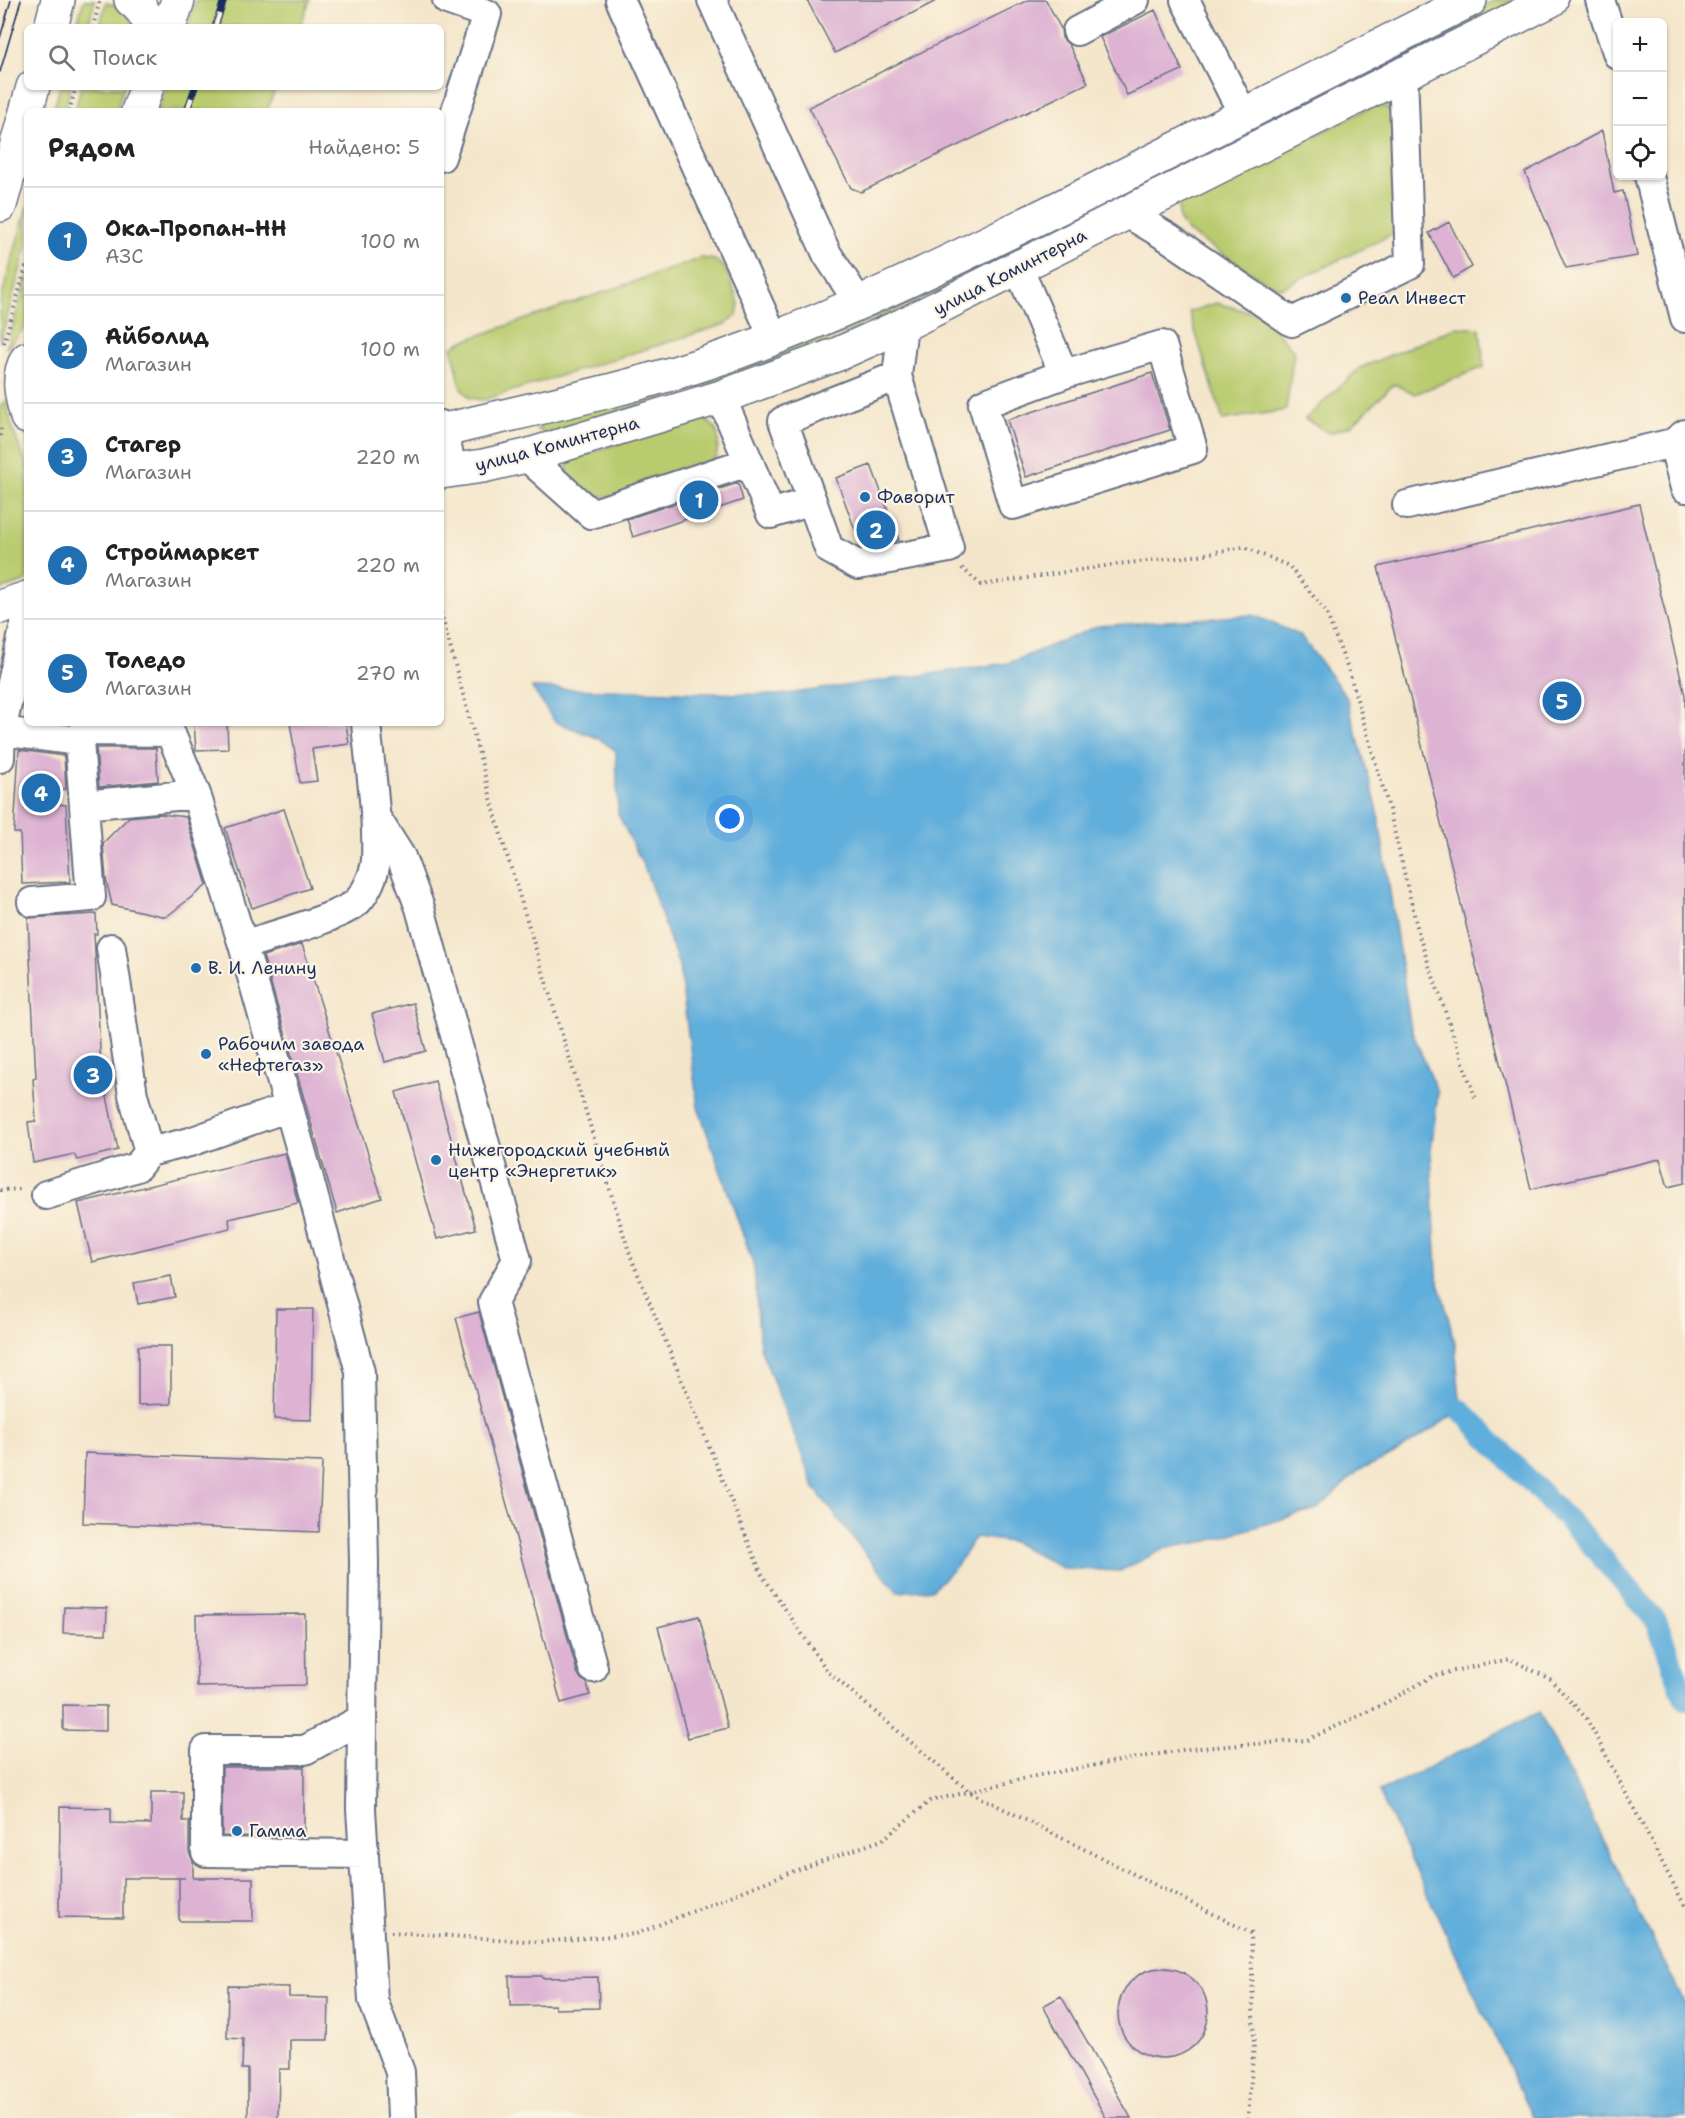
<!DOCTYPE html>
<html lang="ru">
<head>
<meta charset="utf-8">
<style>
	:root { --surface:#fff; --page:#f2f2f2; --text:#222; --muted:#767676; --line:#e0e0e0; --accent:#1f6fb2 }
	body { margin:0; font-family:"Shantell Sans",sans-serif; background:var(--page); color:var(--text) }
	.controls { position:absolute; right:18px; top:18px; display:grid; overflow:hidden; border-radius:9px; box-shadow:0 2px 4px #0004 }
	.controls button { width:54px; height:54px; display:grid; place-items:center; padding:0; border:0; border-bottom:2px solid var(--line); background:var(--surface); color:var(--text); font:30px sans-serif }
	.you { position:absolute; left:730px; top:819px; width:21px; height:21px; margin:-15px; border:4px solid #fff; border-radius:50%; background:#1a73e8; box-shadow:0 0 0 9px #1a73e833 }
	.badge { display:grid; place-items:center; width:39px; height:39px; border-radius:50%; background:var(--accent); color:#fff; font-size:20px; font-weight:700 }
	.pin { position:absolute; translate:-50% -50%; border:3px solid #fff; box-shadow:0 2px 6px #0006 }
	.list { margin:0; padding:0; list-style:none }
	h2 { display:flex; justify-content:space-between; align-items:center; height:78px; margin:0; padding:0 24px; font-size:26px }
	h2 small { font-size:20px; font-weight:400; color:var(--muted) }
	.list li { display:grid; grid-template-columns:39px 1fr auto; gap:18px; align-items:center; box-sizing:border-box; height:108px; padding:0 24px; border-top:2px solid var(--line) }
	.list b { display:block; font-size:22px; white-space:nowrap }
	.list p { margin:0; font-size:20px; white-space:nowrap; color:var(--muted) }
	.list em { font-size:20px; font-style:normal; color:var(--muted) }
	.icon { flex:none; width:33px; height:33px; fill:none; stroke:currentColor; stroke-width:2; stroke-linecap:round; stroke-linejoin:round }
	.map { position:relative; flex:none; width:1685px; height:2118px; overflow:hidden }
	.search { position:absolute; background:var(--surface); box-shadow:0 2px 4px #0004; left:24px; top:24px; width:420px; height:66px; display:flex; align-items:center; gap:15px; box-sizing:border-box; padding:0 21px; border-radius:9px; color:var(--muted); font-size:22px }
	.panel { position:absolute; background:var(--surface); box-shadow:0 2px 4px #0004; left:24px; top:108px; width:420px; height:618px; border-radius:9px }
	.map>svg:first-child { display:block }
	.green { fill:#b9cb6e; stroke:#6a7d66; stroke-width:1.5 }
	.water { fill:#61aedb; stroke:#3e6e9c; stroke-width:1.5 }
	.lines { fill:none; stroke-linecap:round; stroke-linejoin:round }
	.canal { stroke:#61aedb; stroke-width:22 }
	.building { fill:#ddb2d3 }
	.minor-casing { stroke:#676f84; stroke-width:32 }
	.major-casing { stroke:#676f84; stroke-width:36 }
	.path { stroke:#676f84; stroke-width:4; stroke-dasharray:1.5 4.5; stroke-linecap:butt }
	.minor { stroke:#fff; stroke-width:28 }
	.major { stroke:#fff; stroke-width:33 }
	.tram { stroke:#1b2f5e; stroke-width:1.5 }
	.rail-casing { stroke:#1b2f5e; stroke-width:7 }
	.rail { stroke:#fcf5e5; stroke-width:4.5; stroke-dasharray:14; stroke-linecap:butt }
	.poi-dot { fill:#1f6fb2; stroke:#fcf5e5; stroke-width:2 }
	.labels { text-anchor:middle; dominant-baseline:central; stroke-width:4.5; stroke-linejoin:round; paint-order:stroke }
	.street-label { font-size:18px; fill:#1b2f5e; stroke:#fcf5e5 }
	.poi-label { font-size:18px; fill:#1b2f5e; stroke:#fcf5e5; text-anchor:start }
</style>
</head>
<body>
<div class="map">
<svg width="1685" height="2118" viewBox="0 0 1685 2118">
	<rect width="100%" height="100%" fill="#fcf5e5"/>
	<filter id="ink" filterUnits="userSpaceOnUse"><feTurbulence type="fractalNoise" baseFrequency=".0167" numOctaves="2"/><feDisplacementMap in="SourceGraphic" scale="12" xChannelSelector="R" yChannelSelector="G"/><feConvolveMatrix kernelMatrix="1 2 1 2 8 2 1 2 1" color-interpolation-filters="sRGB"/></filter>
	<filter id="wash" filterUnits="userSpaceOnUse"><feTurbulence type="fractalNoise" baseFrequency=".008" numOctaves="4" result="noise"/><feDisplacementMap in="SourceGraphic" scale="24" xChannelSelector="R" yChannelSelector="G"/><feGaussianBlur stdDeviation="1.35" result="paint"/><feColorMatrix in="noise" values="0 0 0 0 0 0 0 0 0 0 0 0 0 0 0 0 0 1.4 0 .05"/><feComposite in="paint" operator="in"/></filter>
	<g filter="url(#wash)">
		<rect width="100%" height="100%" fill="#f4e6cb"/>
		<!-- green -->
		<path class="green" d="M 84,0 L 95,0 L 88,27 L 76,27 Z
			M 196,0 L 310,0 L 300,27 L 187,27 Z
			M 1495,0 L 1520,0 L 1032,244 L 1029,240 L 1036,232 Z
			M 106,3 L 119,6 L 137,27 L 99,27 Z
			M 60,87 L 71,87 L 64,111 L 53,111 Z
			M 81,87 L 124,87 L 116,111 L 75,111 Z
			M 166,87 L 276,87 L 267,111 L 158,111 Z
			M 1375,105 L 1386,107 L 1398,120 L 1395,233 L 1281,288 L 1266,282 L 1188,232 L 1179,219 L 1179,204 Z
			M 27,206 L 27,245 L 0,343 L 0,303 Z
			M 996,254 L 1001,259 L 995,265 L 826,342 L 745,373 L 558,430 L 544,433 L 537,429 L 544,422 Z
			M 702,258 L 715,260 L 725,268 L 739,303 L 737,315 L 726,324 L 483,400 L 470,398 L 461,388 L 452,347 L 463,341 Z
			M 27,277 L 27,325 L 6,349 Z
			M 1216,303 L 1262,315 L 1294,351 L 1286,410 L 1223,420 L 1189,312 Z
			M 1457,327 L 1480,329 L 1484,367 L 1415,394 L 1394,384 L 1352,425 L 1329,433 L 1305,419 L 1360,368 Z
			M 6,401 C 10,424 17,444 27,465 L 27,581 L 0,590 L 0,406 Z
			M 700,416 C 721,428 720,436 716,458 L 619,497 L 601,496 L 583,488 L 568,476 L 567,465 L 572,459 Z"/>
		<!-- water -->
		<path class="water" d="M 1253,615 L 1300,635 L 1346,696 L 1377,807 L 1411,1029 L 1438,1093 L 1431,1151 L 1437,1274 L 1455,1344 L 1461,1410 L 1392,1455 L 1358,1471 L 1319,1508 L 1208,1541 L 1166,1548 L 1120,1571 L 1062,1568 L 1013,1542 L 975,1537 L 957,1565 L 933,1589 L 898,1592 L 871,1561 L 815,1489 L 760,1347 L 754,1266 L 698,1107 L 679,966 L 646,871 L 618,814 L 616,751 L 598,738 L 555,722 L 532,688 L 779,695 L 1009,663 L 1098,626 Z
			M 1539,1712 L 1685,2004 L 1685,2118 L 1533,2118 L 1379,1792 Z"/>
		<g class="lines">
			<!-- canal -->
			<path class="canal" d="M 1461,1410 L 1588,1541 L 1657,1622 L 1685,1699"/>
		</g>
		<g id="blocks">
			<!-- building -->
			<path class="building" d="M 807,0 L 938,0 L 835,53 Z
				M 1028,0 L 1046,0 L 1061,29 L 1062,38 L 1069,45 L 1088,83 L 861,192 L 851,188 L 809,107 Z
				M 1155,10 L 1182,70 L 1127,95 L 1100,37 Z
				M 1602,131 L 1614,193 L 1623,191 L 1637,256 L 1566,268 L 1525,172 Z
				M 1449,222 L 1472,267 L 1453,278 L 1429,233 Z
				M 1152,373 L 1170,430 L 1026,477 L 1007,420 Z
				M 871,465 L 899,540 L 861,546 L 836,478 Z
				M 738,483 L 743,500 L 633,537 L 627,519 Z
				M 1639,504 L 1685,695 L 1685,1183 L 1668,1187 L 1660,1159 L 1531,1189 L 1378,567 Z
				M 194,723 L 227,723 L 228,749 L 196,750 Z
				M 290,723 L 346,723 L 349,744 L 312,749 L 317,781 L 300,783 Z
				M 96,748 L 156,748 L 158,781 L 99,787 Z
				M 19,750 L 64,756 L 66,789 L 51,790 L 51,803 L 66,805 L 70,882 L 22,884 L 20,833 L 14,833 Z
				M 284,809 L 310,888 L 252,908 L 225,828 Z
				M 160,814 L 186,817 L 207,885 L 166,917 L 112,905 L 106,879 L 103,843 L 129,817 Z
				M 96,914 L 97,934 L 94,934 L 101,1067 L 118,1150 L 77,1160 L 74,1154 L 33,1163 L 28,1122 L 36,1121 L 33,1079 L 36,1078 L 28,918 Z
				M 302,944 L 382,1198 L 337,1213 L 263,956 Z
				M 413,1003 L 426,1051 L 385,1062 L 372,1014 Z
				M 435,1081 L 476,1229 L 437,1239 L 396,1092 Z
				M 285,1153 L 298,1203 L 229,1219 L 230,1228 L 92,1262 L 78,1203 Z
				M 171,1276 L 175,1297 L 138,1304 L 134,1283 Z
				M 276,1309 L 313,1309 L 311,1420 L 274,1419 Z
				M 479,1312 L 577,1672 L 581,1679 L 587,1683 L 590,1695 L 561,1703 L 456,1318 Z
				M 138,1346 L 171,1346 L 171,1404 L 138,1405 Z
				M 85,1453 L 322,1462 L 319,1532 L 83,1523 Z
				M 64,1607 L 107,1608 L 106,1634 L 63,1633 Z
				M 305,1614 L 306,1685 L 197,1687 L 196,1615 Z
				M 699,1616 L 728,1728 L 688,1738 L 658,1627 Z
				M 63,1705 L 106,1706 L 106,1731 L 63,1730 Z
				M 222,1767 L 304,1767 L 304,1837 L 222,1836 Z
				M 151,1792 L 183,1792 L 183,1821 L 189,1821 L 189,1852 L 193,1861 L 193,1878 L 253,1878 L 253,1921 L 179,1921 L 179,1878 L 185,1878 L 123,1878 L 123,1918 L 59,1917 L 60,1807 L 111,1808 L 111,1823 L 151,1824 Z
				M1118 2013a45 45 0 1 1 90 0a45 45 0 1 1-90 0Z
				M 509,1976 L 542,1976 L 542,1978 L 598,1977 L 599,2008 L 555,2009 L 555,2005 L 510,2006 Z
				M 228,1986 L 289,1987 L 289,1997 L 329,1998 L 328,2040 L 290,2040 L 290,2069 L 279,2069 L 278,2118 L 248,2118 L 248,2069 L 242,2069 L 243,2039 L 227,2038 Z
				M 1061,1996 L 1131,2118 L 1106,2118 L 1043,2006 Z"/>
		</g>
	</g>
	<g filter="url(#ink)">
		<use href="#blocks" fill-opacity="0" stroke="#676f84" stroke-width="1.5"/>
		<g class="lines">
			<!-- minor casing -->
			<g class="minor-casing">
				<path id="minor" d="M 620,0 L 774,338
					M 712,0 L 827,254 L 859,303
					M 1185,0 L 1244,116
					M 1600,0 L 1618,55
					M 1077,31 L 1135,0
					M 441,157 L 487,14 L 447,0
					M 1649,176 L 1685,318
					M 1127,213 L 1169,238 L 1292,322 L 1410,264 L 1403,73
					M 1018,267 L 1064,374 L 1162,345 L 1193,449 L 1013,505 L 983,404 L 1064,374
					M 721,397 L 771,514 L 812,501 L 783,421 L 897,376 L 903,325
					M 441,425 L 453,470
					M 1685,434 L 1673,443 L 1685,488
					M 526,456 L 591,514 L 748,462
					M 812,501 L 829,549 L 858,565 L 949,548 L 897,376
					M 1407,505 L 1673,443
					M 366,723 C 370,768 378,815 376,860 C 375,873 367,891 358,901 C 343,917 267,937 243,945 L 308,1175 L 360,1372 L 364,1563 L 361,1809 L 373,2000 L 400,2072 L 402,2118
					M 1,731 L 79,741
					M 84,731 L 170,732 L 196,794 L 243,945
					M 0,758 L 1,731 L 27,616
					M 84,805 L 196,794
					M 375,816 L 401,857 L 420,908 L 517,1260 L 493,1302 L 593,1668
					M 32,902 L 91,897 L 79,741 L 88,723
					M 111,948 L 133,1095 L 149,1152 L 190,1142 L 289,1107
					M 46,1195 L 137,1167 L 149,1152
					M 362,1719 L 305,1750 L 206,1750 L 206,1852 L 364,1854"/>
			</g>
			<!-- major casing -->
			<g class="major-casing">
				<path id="major" d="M 131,0 C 141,7 147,15 150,27
					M 51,27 L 58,0
					M 169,27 L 178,0
					M 138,111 L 147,87
					M 0,205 L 33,87
					M 27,359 C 16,377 22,398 27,417
					M 441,431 C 535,408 632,389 724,357 C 850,312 969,252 1089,193 C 1216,129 1343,65 1470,0
					M 441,472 L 483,466 L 526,456 L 721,397 L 838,354 L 903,325 L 1551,0
					M 0,607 L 27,598"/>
			</g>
			<!-- path -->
			<path class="path" d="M 93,27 L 100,0
				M 69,111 L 76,87
				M 4,343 L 27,263
				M 0,436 L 1,425
				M 962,568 L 981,585 L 1118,564 L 1194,556 L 1244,547 L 1289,566 L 1326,612 L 1349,672 L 1388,805 L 1420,939 L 1476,1100
				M 441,613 L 502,839 L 630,1255 L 762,1575 L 828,1672 L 970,1792 L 1251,1933 L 1254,2044 L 1248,2118
				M 0,1190 L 23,1189
				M 391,1932 L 540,1942 L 636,1934 L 783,1875 L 882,1840 L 930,1801 L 1040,1775 L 1188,1749 L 1307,1740 L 1380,1706 L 1435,1675 L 1510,1659 L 1550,1679 L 1587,1719 L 1685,1906"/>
			<!-- minor -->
			<use href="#minor" class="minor"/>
			<!-- major -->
			<use href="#major" class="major"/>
			<!-- tram -->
			<path class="tram" d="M 0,38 L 11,0
				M 0,72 L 21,0"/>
			<!-- rail casing -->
			<g class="rail-casing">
				<path id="rail" d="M 215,27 L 224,0
					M 187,111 L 195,87"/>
			</g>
			<!-- rail -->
			<use href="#rail" class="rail"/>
		</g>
	</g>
	<!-- markers -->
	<g class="poi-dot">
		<circle cx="1346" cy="298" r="6"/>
		<circle cx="865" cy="497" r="6"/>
		<circle cx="196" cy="968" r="6"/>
		<circle cx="206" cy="1054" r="6"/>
		<circle cx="436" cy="1160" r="6"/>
		<circle cx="237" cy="1831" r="6"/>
	</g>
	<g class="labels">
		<!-- street labels -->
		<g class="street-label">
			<text transform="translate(1010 272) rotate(-27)">улица Коминтерна</text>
			<text transform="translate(557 444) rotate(-15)">улица Коминтерна</text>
		</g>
		<!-- poi labels -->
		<g class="poi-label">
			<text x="1358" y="298">Реал Инвест</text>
			<text x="877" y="497">Фаворит</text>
			<text x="208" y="968">В. И. Ленину</text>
			<text x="218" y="1044">Рабочим завода<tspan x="218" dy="21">«Нефтегаз»</tspan></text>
			<text x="448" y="1150">Нижегородский учебный<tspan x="448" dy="21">центр «Энергетик»</tspan></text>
			<text x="249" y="1831">Гамма</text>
		</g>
	</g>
</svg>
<div class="controls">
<button>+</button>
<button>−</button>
<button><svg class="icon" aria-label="locate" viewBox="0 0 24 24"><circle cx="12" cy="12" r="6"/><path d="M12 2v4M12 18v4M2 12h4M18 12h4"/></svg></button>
</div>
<div class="you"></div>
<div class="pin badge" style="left:699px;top:500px">1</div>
<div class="pin badge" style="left:876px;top:530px">2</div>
<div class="pin badge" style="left:93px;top:1075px">3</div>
<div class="pin badge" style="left:41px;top:793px">4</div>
<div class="pin badge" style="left:1562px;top:701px">5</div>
<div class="search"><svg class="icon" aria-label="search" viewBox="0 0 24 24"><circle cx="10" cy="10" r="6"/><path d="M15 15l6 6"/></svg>Поиск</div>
<section class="panel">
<h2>Рядом<small>Найдено: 5</small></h2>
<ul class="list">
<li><span class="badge">1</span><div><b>Ока-Пропан-НН</b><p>АЗС</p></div><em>100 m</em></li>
<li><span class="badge">2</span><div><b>Айболид</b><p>Магазин</p></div><em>100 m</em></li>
<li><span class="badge">3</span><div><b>Стагер</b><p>Магазин</p></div><em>220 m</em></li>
<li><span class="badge">4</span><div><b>Строймаркет</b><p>Магазин</p></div><em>220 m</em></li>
<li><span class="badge">5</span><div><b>Толедо</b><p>Магазин</p></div><em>270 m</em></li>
</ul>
</section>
</div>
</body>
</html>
